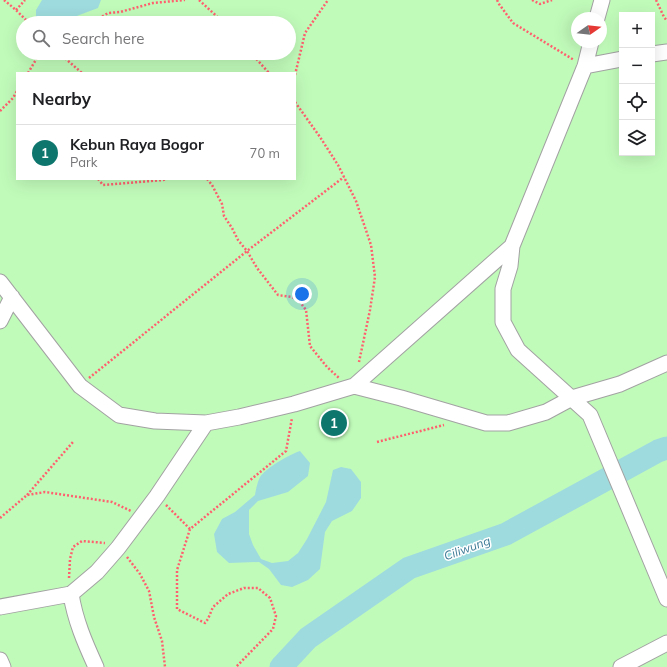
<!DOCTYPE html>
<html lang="en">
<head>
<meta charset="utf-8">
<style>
	:root { --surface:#fff; --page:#f2f2f2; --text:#202124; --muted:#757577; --line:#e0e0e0; --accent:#0f766e }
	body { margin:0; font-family:Mulish,sans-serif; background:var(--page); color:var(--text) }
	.controls { position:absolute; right:12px; top:12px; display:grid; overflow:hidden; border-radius:0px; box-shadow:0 4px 16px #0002 }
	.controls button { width:36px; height:36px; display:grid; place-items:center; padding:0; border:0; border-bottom:1px solid var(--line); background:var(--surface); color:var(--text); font:20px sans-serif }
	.compass { position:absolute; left:571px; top:12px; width:36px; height:36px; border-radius:50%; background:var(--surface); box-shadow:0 4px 16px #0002; rotate:76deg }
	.you { position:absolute; left:302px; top:294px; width:14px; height:14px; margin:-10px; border:3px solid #fff; border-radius:50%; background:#1a73e8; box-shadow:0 0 0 6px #1a73e833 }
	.badge { display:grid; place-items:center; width:26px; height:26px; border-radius:50%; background:var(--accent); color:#fff; font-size:13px; font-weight:700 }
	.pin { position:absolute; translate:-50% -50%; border:2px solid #fff; box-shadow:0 1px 4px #0006 }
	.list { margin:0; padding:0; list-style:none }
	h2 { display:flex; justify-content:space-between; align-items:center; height:52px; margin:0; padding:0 16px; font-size:17px }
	h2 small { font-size:13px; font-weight:400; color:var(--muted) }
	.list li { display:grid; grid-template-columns:26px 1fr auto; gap:12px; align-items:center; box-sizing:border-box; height:56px; padding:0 16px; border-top:1px solid var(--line) }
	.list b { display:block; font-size:15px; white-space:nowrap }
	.list p { margin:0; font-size:13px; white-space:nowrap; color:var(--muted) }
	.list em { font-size:13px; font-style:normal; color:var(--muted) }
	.icon { flex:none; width:22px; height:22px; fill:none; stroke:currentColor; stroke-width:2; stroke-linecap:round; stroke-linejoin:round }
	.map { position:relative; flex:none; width:667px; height:667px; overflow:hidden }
	.search { position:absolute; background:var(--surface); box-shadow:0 4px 16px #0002; left:16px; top:16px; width:280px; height:44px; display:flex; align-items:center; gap:10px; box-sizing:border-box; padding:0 14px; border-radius:22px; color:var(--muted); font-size:15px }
	.panel { position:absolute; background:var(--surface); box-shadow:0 4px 16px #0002; left:16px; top:72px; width:280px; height:108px; border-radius:0px }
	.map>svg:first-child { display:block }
	.park { fill:#c1fbba; fill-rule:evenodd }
	.water { fill:#9edbde }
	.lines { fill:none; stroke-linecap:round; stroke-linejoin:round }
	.river { stroke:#9edbde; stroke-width:23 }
	.minor-casing { stroke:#a2a2a2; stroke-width:17 }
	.path { stroke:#ff606e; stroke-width:2.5; stroke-dasharray:2 2; stroke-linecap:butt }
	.minor { stroke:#fff; stroke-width:15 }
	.labels { text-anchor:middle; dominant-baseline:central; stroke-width:3; stroke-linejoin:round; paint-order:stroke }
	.water-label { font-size:12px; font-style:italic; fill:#3d7b96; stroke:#fff }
</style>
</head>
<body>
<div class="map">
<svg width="667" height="667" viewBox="0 0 667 667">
	<rect width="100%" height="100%" fill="#eee6e0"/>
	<!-- park -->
	<path class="park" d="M 0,0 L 667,0 L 667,667 L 0,667 ZM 622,15 L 652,15 L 652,153 L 622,153 ZM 577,18 L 601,18 L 601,42 L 577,42 ZM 23,23 L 289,23 L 289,53 L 23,53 ZM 17,73 L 295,73 L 295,179 L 17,179 Z"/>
	<!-- water -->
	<path class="water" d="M 42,0 L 101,0 L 98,8 L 58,23 L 42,23 L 36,17 L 36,10 Z
		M 300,451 L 310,463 L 308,476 L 288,492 L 258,501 L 249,510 L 249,534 L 253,545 L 261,559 L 272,563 L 288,561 L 298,553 L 307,539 L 326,502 L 333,470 L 341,467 L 351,469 L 361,482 L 361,498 L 352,511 L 332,521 L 325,532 L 320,569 L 308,580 L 292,587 L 281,585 L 269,569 L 259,562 L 229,563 L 217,552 L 214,534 L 222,519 L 235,512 L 255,495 C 256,489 257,483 260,477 C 267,467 289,455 300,451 Z"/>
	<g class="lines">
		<!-- river -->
		<path class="river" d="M 281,667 L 308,638 L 409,568 L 506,534 L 658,451 L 667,448"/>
		<!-- minor casing -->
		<g class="minor-casing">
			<path id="minor" d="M 597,18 L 602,0
				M 591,42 L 585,66 L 512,246 L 510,266 L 503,289 L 503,322 L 518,350 L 590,415 L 667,599
				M 652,54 L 667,52
				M 585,66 L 622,59
				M 0,282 L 80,386 L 119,415 L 155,421 L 206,423 L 239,417 L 294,404 L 354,386 L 512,246
				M 0,321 L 12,297
				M 354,386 L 401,398 L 486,423 L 508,423 L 546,412 L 572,398 L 620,384 L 667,363
				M 71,594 C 75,620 85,643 96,667
				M 0,607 L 71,594 L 97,572 L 118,548 L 157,496 L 206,423
				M 0,660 L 3,667
				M 621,667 L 667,643"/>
		</g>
		<!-- path -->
		<path class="path" d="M 4,0 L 16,10 L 29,23
			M 199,0 L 224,23
			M 497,0 L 499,4 L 513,23 L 574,60
			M 532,0 L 540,4 L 552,0
			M 656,0 L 664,17 L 667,21
			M 16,10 L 25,0
			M 92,23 L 108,13 L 120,12 L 153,3 L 185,0
			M 59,53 L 82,73
			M 251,53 L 269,73
			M 28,73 L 40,53
			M 295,75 L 305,33 L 328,0
			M 295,102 L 320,137 L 338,165 L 356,201 L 371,245 L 375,277 L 370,310 L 359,362
			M 0,111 L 13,98 L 17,91
			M 98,179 L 103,185 L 163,180 L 167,179
			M 207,179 L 212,185 L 222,204 L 224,216 L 232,228 L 238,240 L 247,251 L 257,268 L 278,295 L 292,297 L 300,302 L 306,310 L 310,346 L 327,367 L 339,378
			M 89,378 L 247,251 L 344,177
			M 377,442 L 444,425
			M 27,495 L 73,442
			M 166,505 L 190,529 L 286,451 L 292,418
			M 0,518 L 27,495 L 45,492 L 112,502 L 131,511
			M 190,529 L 177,570 L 177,609 L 205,623 L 208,619 L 213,607 L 228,594 L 244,588 L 258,588 L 270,598 L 276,616 L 273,629 L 236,667
			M 127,557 L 140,574 L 149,591 L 154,617 L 162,641 L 165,667
			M 69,578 L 70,559 L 73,547 L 82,541 L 105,543"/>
		<!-- minor -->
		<use href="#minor" class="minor"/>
	</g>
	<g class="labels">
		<!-- water labels -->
		<g class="water-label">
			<text transform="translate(467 548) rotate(-20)">Ciliwung</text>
		</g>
	</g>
</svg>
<div class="controls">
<button>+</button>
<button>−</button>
<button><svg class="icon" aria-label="locate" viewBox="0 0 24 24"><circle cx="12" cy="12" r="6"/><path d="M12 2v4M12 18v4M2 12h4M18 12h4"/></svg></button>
<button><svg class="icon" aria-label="layers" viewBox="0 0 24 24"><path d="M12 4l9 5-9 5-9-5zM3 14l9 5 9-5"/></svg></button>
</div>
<svg class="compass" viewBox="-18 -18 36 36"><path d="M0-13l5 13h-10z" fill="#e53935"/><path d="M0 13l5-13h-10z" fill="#757577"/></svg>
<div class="you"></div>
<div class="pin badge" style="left:334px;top:423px">1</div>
<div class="search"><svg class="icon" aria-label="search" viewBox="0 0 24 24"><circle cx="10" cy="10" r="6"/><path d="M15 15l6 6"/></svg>Search here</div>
<section class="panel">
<h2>Nearby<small></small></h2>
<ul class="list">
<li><span class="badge">1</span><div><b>Kebun Raya Bogor</b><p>Park</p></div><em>70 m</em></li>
</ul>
</section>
</div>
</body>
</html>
